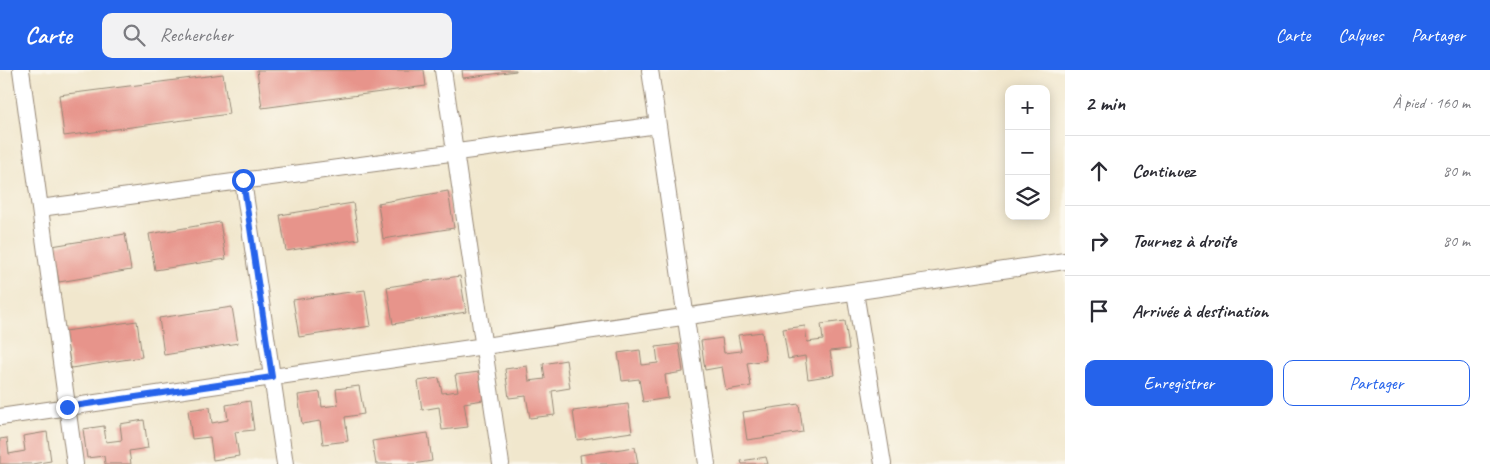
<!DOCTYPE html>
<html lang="fr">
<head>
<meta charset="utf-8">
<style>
	:root { --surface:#fff; --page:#f2f2f3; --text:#2b2b33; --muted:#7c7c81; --line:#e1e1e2; --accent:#2563eb }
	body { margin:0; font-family:Caveat,sans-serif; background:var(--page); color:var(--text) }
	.controls { position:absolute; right:15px; top:15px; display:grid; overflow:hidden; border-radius:10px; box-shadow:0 2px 12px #0003 }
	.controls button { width:45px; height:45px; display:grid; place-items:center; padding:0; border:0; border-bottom:1px solid var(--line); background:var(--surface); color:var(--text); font:25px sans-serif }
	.stop { position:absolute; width:15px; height:15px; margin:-11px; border:4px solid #2563eb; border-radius:50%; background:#fff }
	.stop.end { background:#2563eb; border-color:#fff; box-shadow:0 1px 5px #0008 }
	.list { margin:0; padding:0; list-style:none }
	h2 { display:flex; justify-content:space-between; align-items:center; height:65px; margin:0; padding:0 20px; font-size:21px }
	h2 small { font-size:16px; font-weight:400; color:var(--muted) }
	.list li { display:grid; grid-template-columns:32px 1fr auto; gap:15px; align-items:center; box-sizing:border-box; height:70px; padding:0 20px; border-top:1px solid var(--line) }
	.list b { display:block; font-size:19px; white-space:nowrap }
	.list em { font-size:16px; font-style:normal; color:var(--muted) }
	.actions { display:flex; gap:10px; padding:15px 20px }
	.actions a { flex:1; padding:11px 0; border:1px solid var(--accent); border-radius:10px; text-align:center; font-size:18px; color:var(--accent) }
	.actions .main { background:var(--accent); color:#fff }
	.icon { flex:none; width:28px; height:28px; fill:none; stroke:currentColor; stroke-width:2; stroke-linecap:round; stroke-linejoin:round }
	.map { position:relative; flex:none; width:1065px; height:394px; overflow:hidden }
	header { display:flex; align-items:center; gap:30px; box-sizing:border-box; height:70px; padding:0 25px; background:var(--accent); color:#fff }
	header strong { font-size:24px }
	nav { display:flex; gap:28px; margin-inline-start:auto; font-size:18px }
	.search { width:350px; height:45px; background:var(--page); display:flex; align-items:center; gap:12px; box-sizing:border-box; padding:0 18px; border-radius:10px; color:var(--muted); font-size:19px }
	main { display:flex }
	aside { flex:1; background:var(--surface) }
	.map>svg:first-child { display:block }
	.building { fill:#e7948b }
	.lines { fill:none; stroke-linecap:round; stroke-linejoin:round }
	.street-casing { stroke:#968876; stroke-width:18 }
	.street { stroke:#fff; stroke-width:16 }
	.route { stroke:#2563eb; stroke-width:6 }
</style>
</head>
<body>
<header>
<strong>Carte</strong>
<div class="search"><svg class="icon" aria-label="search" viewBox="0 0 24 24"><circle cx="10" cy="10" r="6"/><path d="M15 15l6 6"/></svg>Rechercher</div>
<nav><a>Carte</a><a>Calques</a><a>Partager</a></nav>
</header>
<main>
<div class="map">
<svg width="1065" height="394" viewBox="0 0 1065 394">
	<rect width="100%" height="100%" fill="#fbf7ec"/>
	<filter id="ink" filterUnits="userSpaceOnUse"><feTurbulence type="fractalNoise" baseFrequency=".02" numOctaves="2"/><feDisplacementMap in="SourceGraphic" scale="10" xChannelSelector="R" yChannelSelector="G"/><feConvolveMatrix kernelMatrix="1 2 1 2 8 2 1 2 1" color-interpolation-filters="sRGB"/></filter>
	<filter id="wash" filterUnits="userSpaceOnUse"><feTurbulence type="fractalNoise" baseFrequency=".0096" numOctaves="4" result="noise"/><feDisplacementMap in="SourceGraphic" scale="20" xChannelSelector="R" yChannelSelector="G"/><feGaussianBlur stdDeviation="1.12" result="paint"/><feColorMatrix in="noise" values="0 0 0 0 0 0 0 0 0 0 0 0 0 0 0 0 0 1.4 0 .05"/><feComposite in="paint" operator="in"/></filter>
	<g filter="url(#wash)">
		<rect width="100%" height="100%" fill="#f1e7cd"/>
		<g id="blocks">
			<!-- building -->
			<path class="building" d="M 257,0 L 424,0 L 426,16 L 262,38 Z
				M 462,0 L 516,0 L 516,1 L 463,8 Z
				M 223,4 L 229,44 L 64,66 L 59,25 Z
				M 448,121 L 454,158 L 383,169 L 378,133 Z
				M 353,133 L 359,169 L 286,181 L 280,145 Z
				M 220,152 L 226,189 L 155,200 L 149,164 Z
				M 125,164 L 131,200 L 59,212 L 52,176 Z
				M 460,206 L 466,242 L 393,254 L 387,217 Z
				M 365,220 L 371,256 L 299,267 L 293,230 Z
				M 232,237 L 238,273 L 164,285 L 159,248 Z
				M 137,251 L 142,287 L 71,298 L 65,261 Z
				M 845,251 L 849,279 L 830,281 L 834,305 L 808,309 L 805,286 L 788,289 L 783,259 L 805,256 L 807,272 L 823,270 L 821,254 Z
				M 762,262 L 766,290 L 747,293 L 751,316 L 726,320 L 722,297 L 705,300 L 701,271 L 722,268 L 724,283 L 741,281 L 738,265 Z
				M 679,274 L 683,302 L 665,305 L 668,328 L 643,332 L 639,309 L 622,311 L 618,283 L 640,280 L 642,295 L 658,293 L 656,277 Z
				M 566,290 L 570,318 L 552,321 L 555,345 L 530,348 L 526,326 L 509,328 L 505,299 L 527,296 L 529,311 L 545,309 L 543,294 Z
				M 479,302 L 483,330 L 464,333 L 468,357 L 442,360 L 439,337 L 422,340 L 418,311 L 439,308 L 442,323 L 458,321 L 455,305 Z
				M 359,316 L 364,344 L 345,347 L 348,371 L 323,374 L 320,351 L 302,354 L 298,325 L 320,322 L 322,337 L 338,335 L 336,319 Z
				M 250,331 L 254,360 L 235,362 L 239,386 L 213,390 L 210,367 L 192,369 L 188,340 L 210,337 L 212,353 L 228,350 L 226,335 Z
				M 628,334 L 632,362 L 577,370 L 573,341 Z
				M 799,334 L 803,362 L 747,370 L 743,342 Z
				M 144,350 L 148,378 L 129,381 L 131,394 L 105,394 L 104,386 L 87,388 L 83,359 L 104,356 L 106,372 L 122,370 L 120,354 Z
				M 47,362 L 51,391 L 32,394 L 0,394 L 0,369 L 7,368 L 9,384 L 25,381 L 23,366 Z
				M 428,363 L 432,391 L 413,394 L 376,394 L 372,371 Z
				M 635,377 L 638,394 L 581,394 L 580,385 Z
				M 766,387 L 768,394 L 742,394 L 741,391 Z"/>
		</g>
	</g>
	<g filter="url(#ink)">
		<use href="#blocks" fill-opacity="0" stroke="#968876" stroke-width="1"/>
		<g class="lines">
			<!-- street casing -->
			<g class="street-casing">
				<path id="street" d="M 21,0 L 75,394
					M 443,0 L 501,394
					M 650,0 L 707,394
					M 243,111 L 285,394
					M 40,138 L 658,55
					M 855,222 L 883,394
					M 0,347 L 1065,191"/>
			</g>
			<!-- street -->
			<use href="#street" class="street"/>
		</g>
	</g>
	<g class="lines" filter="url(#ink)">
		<!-- route -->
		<path class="route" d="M 67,337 L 272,307 L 243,110"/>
	</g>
</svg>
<div class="controls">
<button>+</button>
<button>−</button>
<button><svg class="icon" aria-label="layers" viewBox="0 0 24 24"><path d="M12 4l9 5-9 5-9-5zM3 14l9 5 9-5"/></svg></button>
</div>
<div class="stop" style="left:243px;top:110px"></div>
<div class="stop end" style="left:67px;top:337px"></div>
</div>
<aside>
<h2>2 min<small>À pied · 160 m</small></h2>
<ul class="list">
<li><svg class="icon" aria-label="ahead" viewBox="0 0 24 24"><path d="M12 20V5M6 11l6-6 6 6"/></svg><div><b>Continuez</b></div><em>80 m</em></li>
<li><svg class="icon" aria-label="right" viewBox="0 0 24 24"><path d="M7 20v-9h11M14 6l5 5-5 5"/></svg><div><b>Tournez à droite</b></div><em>80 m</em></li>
<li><svg class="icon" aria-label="arrive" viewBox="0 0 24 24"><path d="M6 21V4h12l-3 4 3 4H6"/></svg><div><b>Arrivée à destination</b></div></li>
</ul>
<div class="actions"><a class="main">Enregistrer</a><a>Partager</a></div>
</aside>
</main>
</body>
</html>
